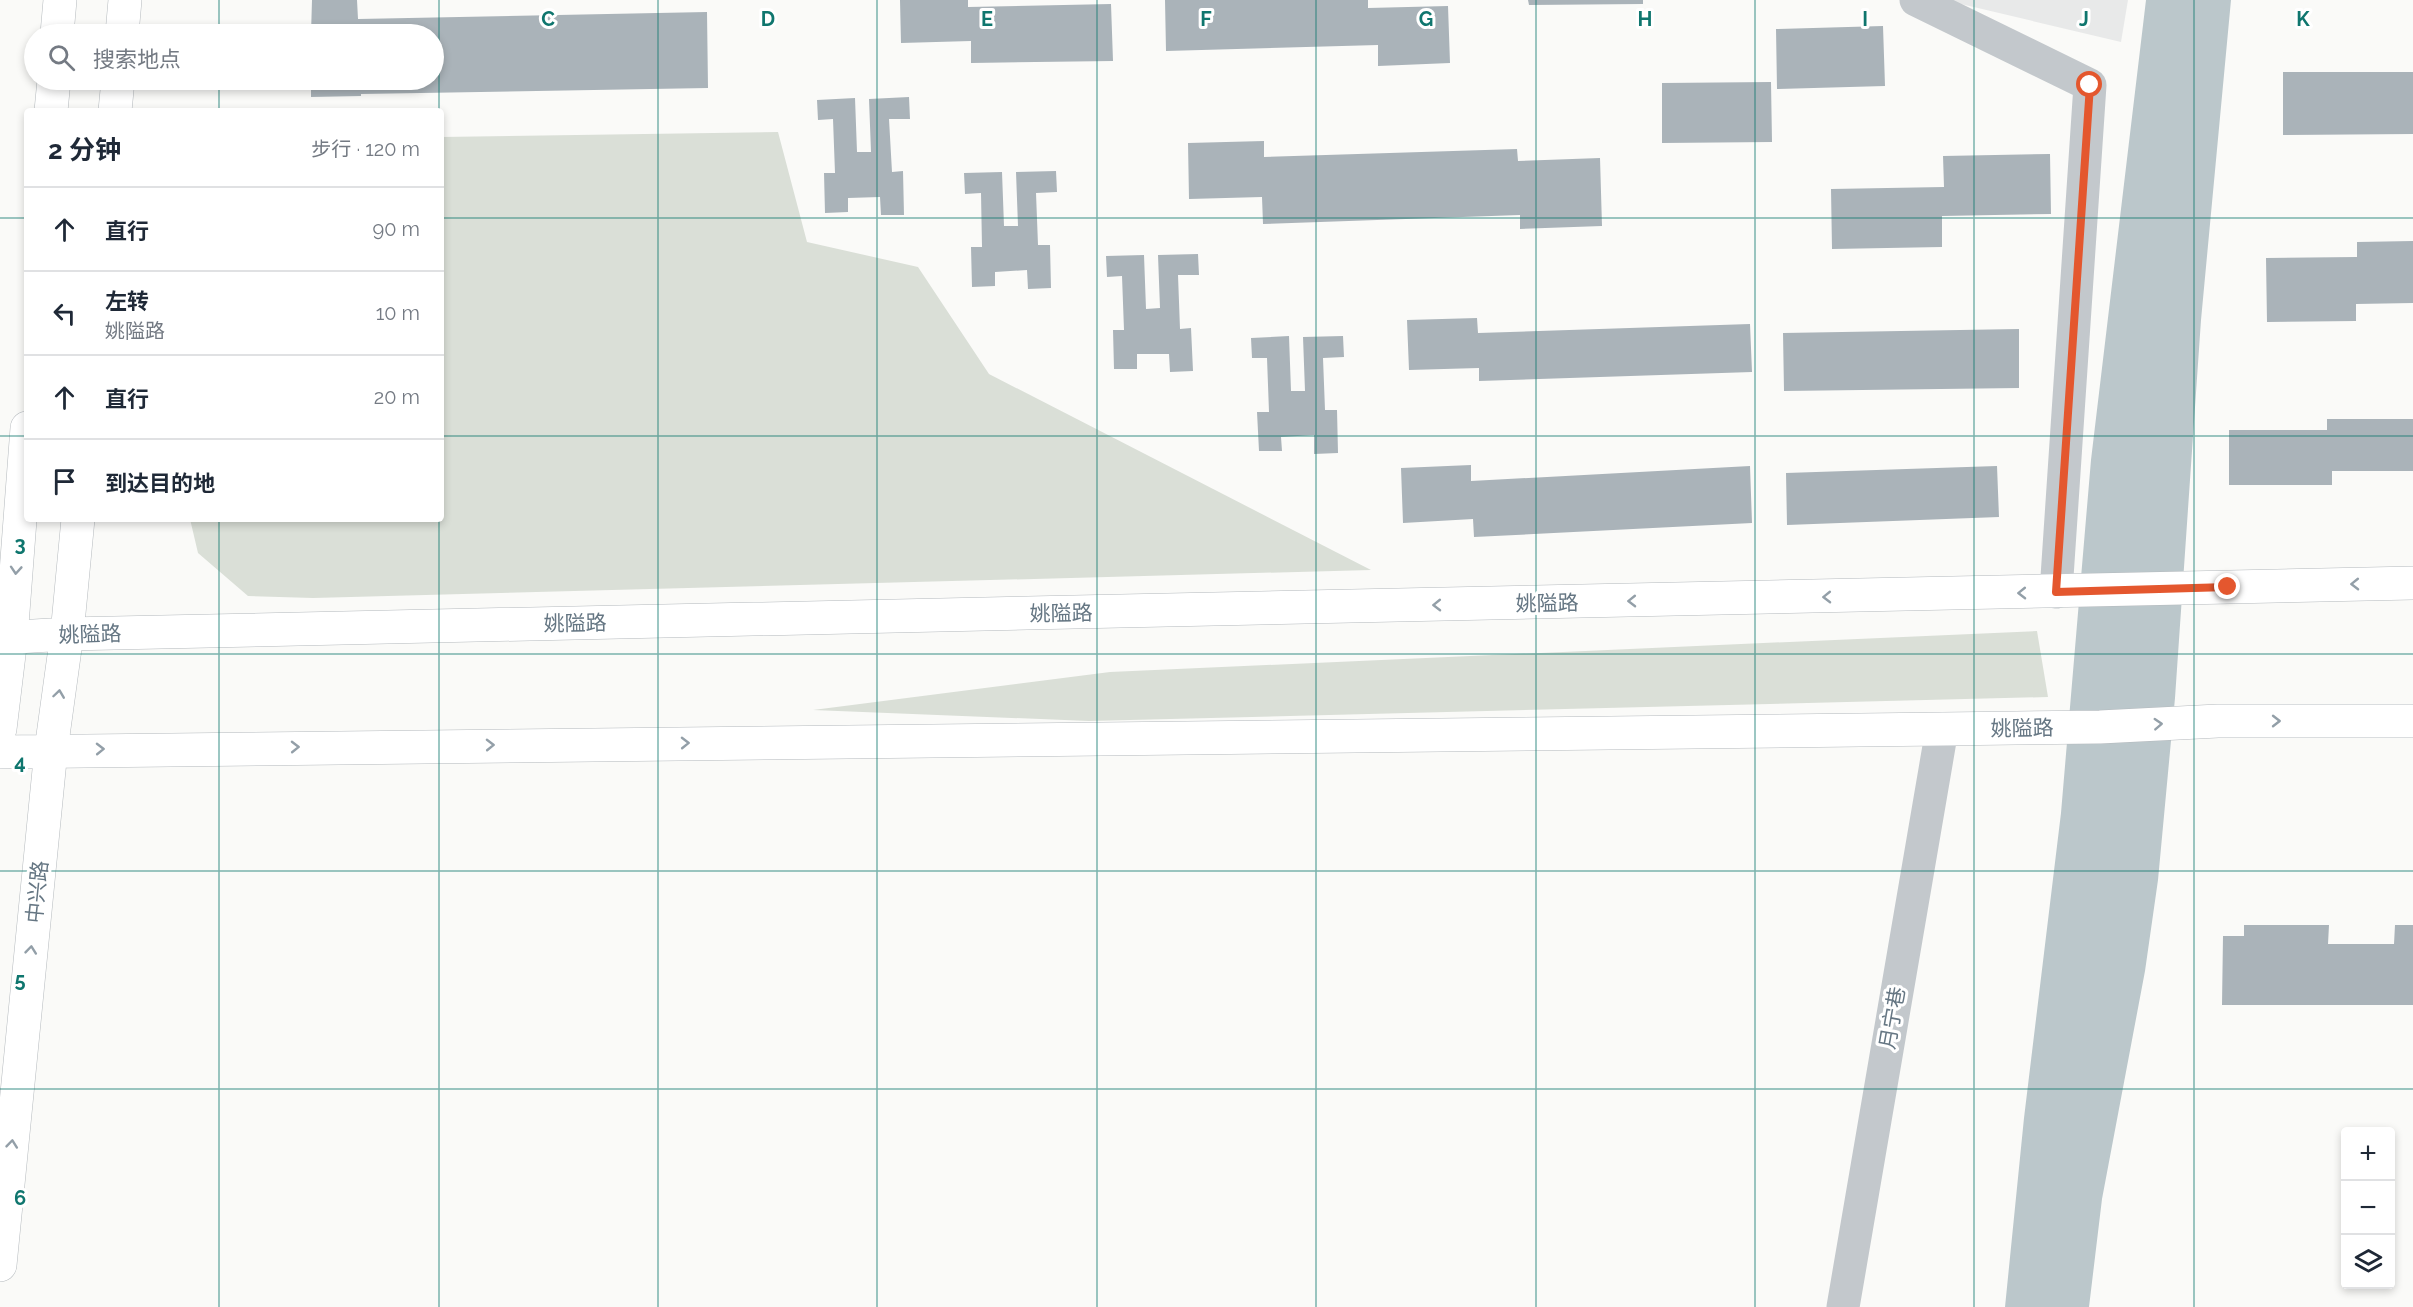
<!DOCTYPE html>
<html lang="zh">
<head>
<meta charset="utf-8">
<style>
	:root { --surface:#fff; --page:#f2f2f3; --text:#1f2937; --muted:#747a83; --line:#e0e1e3 }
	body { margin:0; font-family:Raleway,"Noto Sans SC",sans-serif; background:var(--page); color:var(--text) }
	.controls { position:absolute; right:18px; bottom:18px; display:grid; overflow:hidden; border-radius:6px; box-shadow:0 3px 9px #0003 }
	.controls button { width:54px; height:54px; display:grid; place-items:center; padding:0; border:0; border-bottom:2px solid var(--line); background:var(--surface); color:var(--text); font:30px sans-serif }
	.stop { position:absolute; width:18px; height:18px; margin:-14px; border:4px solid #e4572e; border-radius:50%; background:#fff }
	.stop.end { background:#e4572e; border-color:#fff; box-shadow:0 2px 6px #0008 }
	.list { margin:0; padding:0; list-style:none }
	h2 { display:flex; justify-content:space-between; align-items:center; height:78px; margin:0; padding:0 24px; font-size:26px }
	h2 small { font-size:20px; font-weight:400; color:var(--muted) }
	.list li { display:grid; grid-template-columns:39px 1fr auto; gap:18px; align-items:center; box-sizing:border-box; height:84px; padding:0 24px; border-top:2px solid var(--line) }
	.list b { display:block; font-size:22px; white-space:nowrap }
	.list p { margin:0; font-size:20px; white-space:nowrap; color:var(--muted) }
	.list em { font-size:20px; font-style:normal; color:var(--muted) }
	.icon { flex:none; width:33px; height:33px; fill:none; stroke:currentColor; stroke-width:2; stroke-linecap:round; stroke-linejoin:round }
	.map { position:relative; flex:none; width:2413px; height:1307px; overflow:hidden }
	.search { position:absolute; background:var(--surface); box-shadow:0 3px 9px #0003; left:24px; top:24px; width:420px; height:66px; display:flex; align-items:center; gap:15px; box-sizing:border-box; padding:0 21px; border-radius:33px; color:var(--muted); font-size:22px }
	.panel { position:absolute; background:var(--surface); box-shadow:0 3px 9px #0003; left:24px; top:108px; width:420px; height:414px; border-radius:6px }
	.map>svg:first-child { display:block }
	.built { fill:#e8e9e9 }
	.green { fill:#dadfd7 }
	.water { fill:#bbc7cb }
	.building { fill:#aab3b9 }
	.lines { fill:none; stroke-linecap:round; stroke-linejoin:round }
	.major-casing { stroke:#b5babe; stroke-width:34 }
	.minor { stroke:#c3c8cc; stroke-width:33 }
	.major { stroke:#fff; stroke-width:33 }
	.oneway { stroke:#939fa8 }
	.route { stroke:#e4572e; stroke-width:8 }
	.grid { fill:none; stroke:#0f766e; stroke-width:1.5; stroke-opacity:0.55 }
	.labels { text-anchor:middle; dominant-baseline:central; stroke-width:6; stroke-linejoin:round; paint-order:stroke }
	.street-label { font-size:21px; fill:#657683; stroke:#fff }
	.grid-label { font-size:20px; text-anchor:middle; font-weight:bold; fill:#0f766e; stroke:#fff; stroke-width:6; stroke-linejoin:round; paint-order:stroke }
</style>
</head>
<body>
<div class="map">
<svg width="2413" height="1307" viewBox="0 0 2413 1307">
	<rect width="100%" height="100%" fill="#fafaf8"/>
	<!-- built -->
	<path class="built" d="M 1944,0 L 2128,0 L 2121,42 Z"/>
	<!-- green -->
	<path class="green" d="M 778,132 L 807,242 L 918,267 L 989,374 L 1371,570 L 313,598 L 248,596 L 198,553 L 190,519 L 441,519 L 441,137 Z
		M 2037,631 L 2048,697 L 1089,721 L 813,710 L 1110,672 Z"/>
	<!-- water -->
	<path class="water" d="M 2146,0 L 2231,0 L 2201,320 L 2175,698 L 2158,880 L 2145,971 L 2102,1199 L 2089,1307 L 2005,1307 L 2024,1118 L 2061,813 L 2091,460 Z"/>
	<!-- building -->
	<path class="building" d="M 312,0 L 357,0 L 358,19 L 707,12 L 708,88 L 361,94 L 361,96 L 311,97 L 311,80 L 434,80 L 434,34 L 311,34 Z
		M 900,0 L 968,0 L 968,7 L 1111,4 L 1113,61 L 971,63 L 971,41 L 901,43 Z
		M 1165,0 L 1368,0 L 1368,8 L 1448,6 L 1450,63 L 1378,66 L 1378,45 L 1166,51 Z
		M 1528,0 L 1643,0 L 1643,4 L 1529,5 Z
		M 1883,26 L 1885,86 L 1777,89 L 1776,29 Z
		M 2283,72 L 2413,72 L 2413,134 L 2283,135 Z
		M 1771,82 L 1772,142 L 1662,143 L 1662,83 Z
		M 909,97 L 910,119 L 889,119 L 892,172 L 903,171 L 904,215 L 881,215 L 880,197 L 848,198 L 848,212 L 825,213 L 824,173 L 835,173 L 833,119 L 818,120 L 817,100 L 855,98 L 857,152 L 871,152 L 869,99 Z
		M 1264,141 L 1264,157 L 1517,149 L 1518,161 L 1600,158 L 1602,226 L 1520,229 L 1520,215 L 1263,224 L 1262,197 L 1189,199 L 1188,143 Z
		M 2050,154 L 2051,214 L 1942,216 L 1942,247 L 1832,249 L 1831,189 L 1944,187 L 1943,156 Z
		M 1056,171 L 1057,192 L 1036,193 L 1038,245 L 1050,245 L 1051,288 L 1028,289 L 1027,270 L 995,272 L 995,286 L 972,287 L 971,247 L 982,247 L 981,193 L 965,194 L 964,173 L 1002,172 L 1004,226 L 1018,226 L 1016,172 Z
		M 2413,241 L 2413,303 L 2356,304 L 2356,321 L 2267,322 L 2266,258 L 2357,257 L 2357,242 Z
		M 1198,254 L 1199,275 L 1178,275 L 1180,329 L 1191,328 L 1193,371 L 1170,372 L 1169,354 L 1137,354 L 1137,369 L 1114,369 L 1113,330 L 1124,330 L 1122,276 L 1107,277 L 1106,256 L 1144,255 L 1146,309 L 1160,308 L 1158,255 Z
		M 1477,318 L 1478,333 L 1750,324 L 1752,372 L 1479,381 L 1479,368 L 1409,370 L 1407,320 Z
		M 2019,329 L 2019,388 L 1784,391 L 1783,333 Z
		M 1289,336 L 1291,391 L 1305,391 L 1303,337 L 1343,336 L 1344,357 L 1323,358 L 1325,410 L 1337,410 L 1338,453 L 1314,454 L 1314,435 L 1281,437 L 1282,451 L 1259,451 L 1257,412 L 1269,412 L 1267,358 L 1252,358 L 1251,338 Z
		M 2327,419 L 2413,419 L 2413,471 L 2332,471 L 2332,485 L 2229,485 L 2229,430 L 2327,430 Z
		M 1471,465 L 1471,481 L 1750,466 L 1752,523 L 1474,537 L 1473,519 L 1403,523 L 1401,468 Z
		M 1997,466 L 1999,517 L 1787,525 L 1786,473 Z
		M 2244,925 L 2329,925 L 2328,944 L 2394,944 L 2395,925 L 2413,925 L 2413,1005 L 2222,1005 L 2223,936 L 2244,936 Z"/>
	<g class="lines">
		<!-- major casing -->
		<g class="major-casing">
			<path id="major" d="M 57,34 L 60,0
				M 122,34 L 125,0
				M 51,111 L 54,80
				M 115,111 L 118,80
				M 0,638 L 67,634 L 2413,583
				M 0,729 L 11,638 L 27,428
				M 0,752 L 1942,729 L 2100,727 L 2218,721 L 2413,721
				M 0,1265 L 51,750 L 67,634 L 78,519"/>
		</g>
		<!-- minor -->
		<path class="minor" d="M 1916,0 L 2090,85 L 2056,592
			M 1843,1307 L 1942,729"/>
		<!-- major -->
		<use href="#major" class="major"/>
	</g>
	<!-- one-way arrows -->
	<defs><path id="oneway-chevron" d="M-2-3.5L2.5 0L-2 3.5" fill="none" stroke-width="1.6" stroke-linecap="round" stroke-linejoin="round" transform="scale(1.5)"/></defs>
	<g class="oneway">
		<use href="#oneway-chevron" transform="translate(16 570) rotate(94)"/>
		<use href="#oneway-chevron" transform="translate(2355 584) rotate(179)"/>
		<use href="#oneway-chevron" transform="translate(2022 593) rotate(179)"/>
		<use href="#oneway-chevron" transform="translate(1827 597) rotate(179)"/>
		<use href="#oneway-chevron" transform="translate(1632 601) rotate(179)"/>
		<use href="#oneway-chevron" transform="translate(1437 605) rotate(179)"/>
		<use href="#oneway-chevron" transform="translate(59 694) rotate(-82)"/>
		<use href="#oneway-chevron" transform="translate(2276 721)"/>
		<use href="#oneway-chevron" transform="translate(2158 724) rotate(-3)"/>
		<use href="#oneway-chevron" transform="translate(685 743) rotate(-1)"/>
		<use href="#oneway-chevron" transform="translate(490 745) rotate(-1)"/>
		<use href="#oneway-chevron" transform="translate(295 747) rotate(-1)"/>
		<use href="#oneway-chevron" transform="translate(100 749) rotate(-1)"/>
		<use href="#oneway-chevron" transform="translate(31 950) rotate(-84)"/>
		<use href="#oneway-chevron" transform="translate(12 1144) rotate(-84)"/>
	</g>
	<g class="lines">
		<!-- route -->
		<path class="route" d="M 2090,85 L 2056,592 L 2228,587"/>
	</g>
	<!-- grid -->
	<path class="grid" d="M 219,0 L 219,34M 439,0 L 439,111M 658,0 L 658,1307M 877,0 L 877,1307M 1097,0 L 1097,1307M 1316,0 L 1316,1307M 1536,0 L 1536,1307M 1755,0 L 1755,1307M 1974,0 L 1974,1307M 2194,0 L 2194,1307M 219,80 L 219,111M 0,218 L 27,218M 441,218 L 2413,218M 0,436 L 27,436M 441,436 L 2413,436M 219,519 L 219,1307M 439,519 L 439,1307M 0,654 L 2413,654M 0,871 L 2413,871M 0,1089 L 2413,1089"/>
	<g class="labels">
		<!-- street labels -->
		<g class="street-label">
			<text transform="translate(1547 603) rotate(-1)">姚隘路</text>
			<text transform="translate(1061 613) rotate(-1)">姚隘路</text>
			<text transform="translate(575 623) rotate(-1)">姚隘路</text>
			<text transform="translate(90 634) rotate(-2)">姚隘路</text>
			<text transform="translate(2022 728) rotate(-1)">姚隘路</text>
			<text transform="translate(37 892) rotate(-84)">中兴路</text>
			<text transform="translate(1892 1018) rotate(-80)">月宁巷</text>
		</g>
	</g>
	<g class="grid-label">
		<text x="548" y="26">C</text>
		<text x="768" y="26">D</text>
		<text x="987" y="26">E</text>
		<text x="1206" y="26">F</text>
		<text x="1426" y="26">G</text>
		<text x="1645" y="26">H</text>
		<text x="1865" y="26">I</text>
		<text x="2084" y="26">J</text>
		<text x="2303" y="26">K</text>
		<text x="20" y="551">3</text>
		<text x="20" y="769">4</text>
		<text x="20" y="987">5</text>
		<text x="20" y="1205">6</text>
	</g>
</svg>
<div class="controls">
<button>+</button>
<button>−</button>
<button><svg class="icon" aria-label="layers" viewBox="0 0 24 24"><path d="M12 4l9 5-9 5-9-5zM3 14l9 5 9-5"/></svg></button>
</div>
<div class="stop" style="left:2090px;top:85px"></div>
<div class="stop end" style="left:2228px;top:587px"></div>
<div class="search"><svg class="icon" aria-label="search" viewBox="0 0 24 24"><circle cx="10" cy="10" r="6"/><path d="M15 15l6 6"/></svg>搜索地点</div>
<section class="panel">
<h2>2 分钟<small>步行 · 120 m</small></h2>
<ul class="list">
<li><svg class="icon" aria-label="ahead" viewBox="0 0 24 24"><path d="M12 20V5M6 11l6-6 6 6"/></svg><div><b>直行</b></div><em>90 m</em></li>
<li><svg class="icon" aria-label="left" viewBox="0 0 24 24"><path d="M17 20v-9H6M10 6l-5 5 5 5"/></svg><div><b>左转</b><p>姚隘路</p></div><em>10 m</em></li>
<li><svg class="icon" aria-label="ahead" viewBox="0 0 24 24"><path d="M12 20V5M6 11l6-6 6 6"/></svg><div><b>直行</b></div><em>20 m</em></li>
<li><svg class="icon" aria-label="arrive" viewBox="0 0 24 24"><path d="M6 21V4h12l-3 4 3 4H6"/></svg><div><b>到达目的地</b></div></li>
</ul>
</section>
</div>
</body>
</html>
